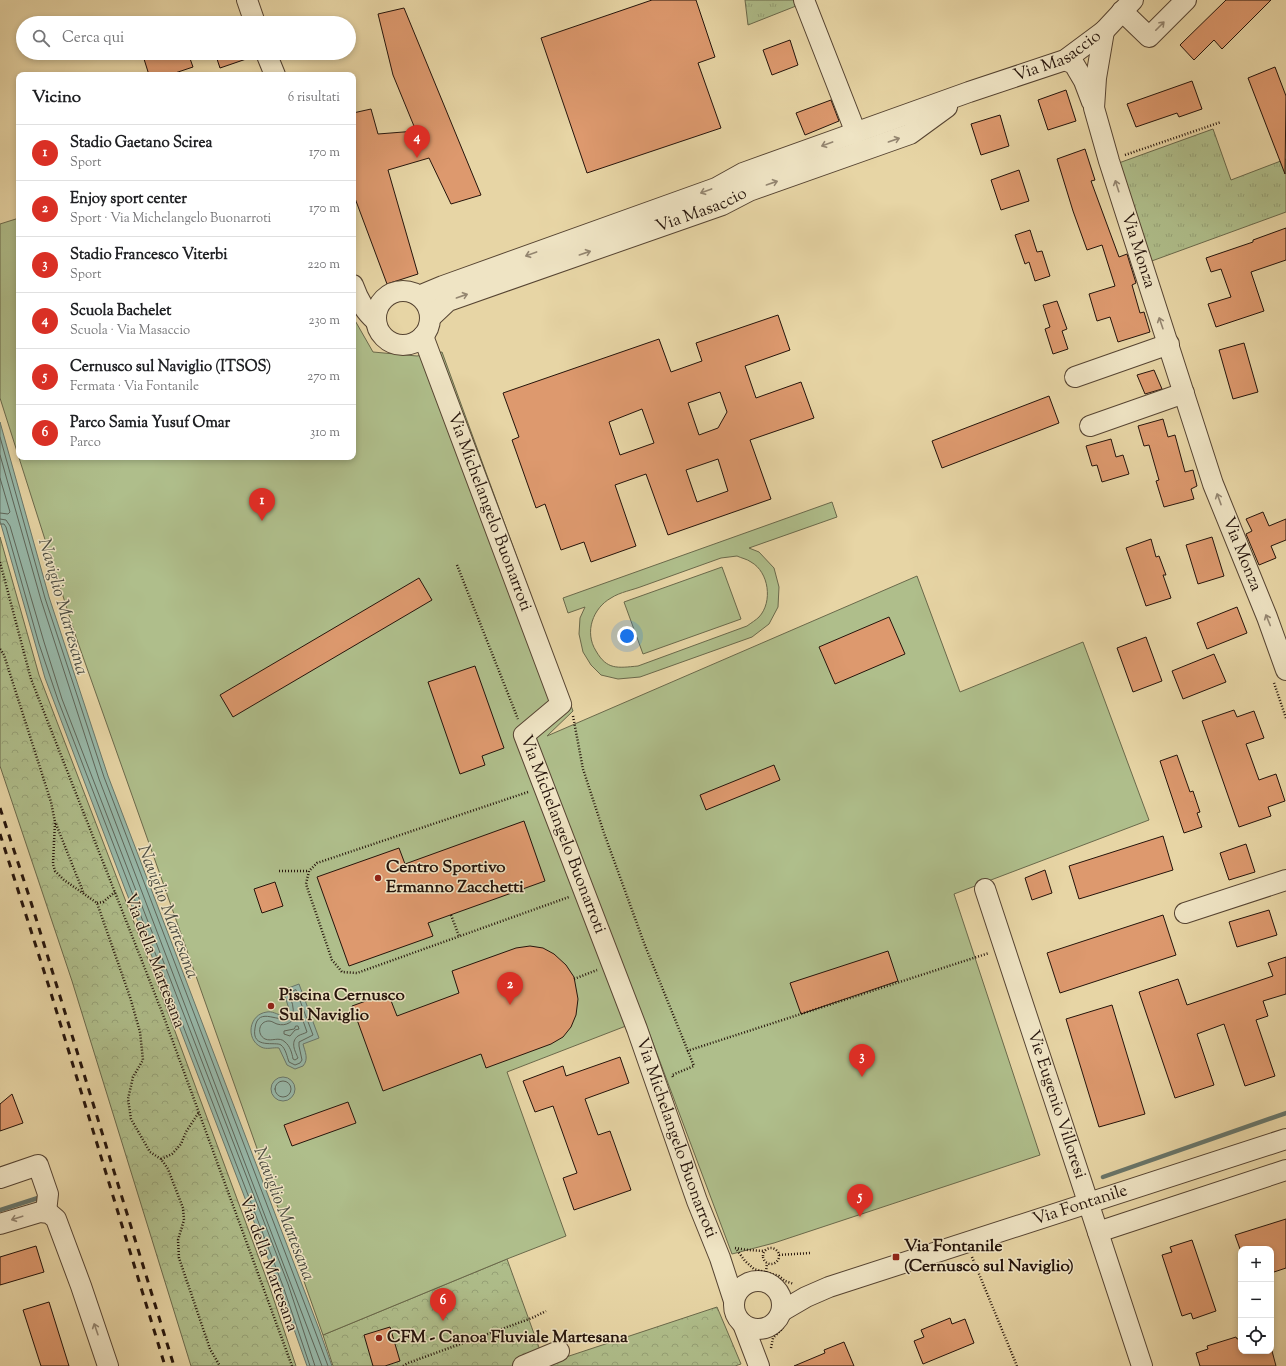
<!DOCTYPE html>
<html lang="it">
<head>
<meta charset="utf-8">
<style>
	:root { --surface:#fff; --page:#f2f2f2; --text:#202124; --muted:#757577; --line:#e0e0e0; --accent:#d93025 }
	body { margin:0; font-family:"Sorts Mill Goudy",serif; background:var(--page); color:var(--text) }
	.controls { position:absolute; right:12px; bottom:12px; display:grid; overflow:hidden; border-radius:8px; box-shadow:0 2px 6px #0003 }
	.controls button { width:36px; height:36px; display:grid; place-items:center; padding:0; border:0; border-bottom:1px solid var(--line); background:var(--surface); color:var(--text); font:20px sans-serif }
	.you { position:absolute; left:627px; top:636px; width:14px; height:14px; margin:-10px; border:3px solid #fff; border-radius:50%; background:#1a73e8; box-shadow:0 0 0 6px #1a73e833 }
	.badge { display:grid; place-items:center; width:26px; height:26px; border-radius:50%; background:var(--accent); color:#fff; font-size:13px; font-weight:700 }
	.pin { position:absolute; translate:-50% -33px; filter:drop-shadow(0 1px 2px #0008) }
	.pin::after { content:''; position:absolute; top:21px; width:14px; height:12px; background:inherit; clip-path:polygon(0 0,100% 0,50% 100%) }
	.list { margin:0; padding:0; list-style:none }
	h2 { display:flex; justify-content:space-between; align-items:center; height:52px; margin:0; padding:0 16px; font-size:17px }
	h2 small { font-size:13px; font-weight:400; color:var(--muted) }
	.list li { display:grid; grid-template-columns:26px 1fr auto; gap:12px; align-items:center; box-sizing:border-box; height:56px; padding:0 16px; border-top:1px solid var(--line) }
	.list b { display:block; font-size:15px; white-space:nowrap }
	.list p { margin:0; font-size:13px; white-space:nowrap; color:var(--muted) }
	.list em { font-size:13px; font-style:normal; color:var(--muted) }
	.icon { flex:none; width:22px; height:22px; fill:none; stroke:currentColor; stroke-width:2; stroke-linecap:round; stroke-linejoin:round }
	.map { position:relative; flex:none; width:1286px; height:1366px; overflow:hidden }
	.search { position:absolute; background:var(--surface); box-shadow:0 2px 6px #0003; left:16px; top:16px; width:340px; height:44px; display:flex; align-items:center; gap:10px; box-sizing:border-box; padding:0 14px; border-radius:22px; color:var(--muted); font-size:15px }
	.panel { position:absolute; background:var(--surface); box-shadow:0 2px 6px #0003; left:16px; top:72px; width:340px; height:388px; border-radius:8px }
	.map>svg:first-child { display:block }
	.grass { fill:url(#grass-tufts); stroke:#6a694b }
	.park { fill:url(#park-crowns); stroke:#6a694b }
	.garden { fill:#afbe8b; stroke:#6a694b; fill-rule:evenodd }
	.water { fill:#97b8a9; stroke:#69766a }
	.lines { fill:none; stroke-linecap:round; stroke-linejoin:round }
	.shore { stroke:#5e665a; stroke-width:1 }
	.stream { stroke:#69766a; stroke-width:4.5 }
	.building { fill:#dd996e; stroke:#25140b; fill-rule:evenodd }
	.minor-casing { stroke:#564432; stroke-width:22 }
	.path { stroke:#25140b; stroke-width:2.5; stroke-dasharray:1 2; stroke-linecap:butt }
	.minor { stroke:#efe4c4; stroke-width:20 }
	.rail { stroke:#25140b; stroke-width:3; stroke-dasharray:7 7; stroke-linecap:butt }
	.oneway { stroke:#948671 }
	.poi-dot { fill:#8f2418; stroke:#efe4c4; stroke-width:1.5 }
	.labels { text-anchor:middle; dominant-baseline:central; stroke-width:3; stroke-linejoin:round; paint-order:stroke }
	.street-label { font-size:17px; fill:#25140b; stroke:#efe4c4 }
	.poi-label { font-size:17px; font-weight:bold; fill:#25140b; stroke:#efe4c4; text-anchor:start }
	.water-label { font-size:18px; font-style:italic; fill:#4d4d42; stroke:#efe4c4 }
</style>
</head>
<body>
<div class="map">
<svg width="1286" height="1366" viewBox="0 0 1286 1366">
	<defs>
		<pattern id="grass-tufts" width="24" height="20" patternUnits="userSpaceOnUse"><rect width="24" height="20" fill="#afbe8b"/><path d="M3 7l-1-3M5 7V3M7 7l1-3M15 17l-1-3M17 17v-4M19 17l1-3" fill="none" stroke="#96a277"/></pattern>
		<pattern id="park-crowns" width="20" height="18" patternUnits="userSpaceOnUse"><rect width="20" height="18" fill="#afbe8b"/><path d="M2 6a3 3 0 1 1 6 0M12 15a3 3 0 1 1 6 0" fill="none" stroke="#96a277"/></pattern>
	</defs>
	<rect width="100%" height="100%" fill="#e7d5a5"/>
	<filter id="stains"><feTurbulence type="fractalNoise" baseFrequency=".005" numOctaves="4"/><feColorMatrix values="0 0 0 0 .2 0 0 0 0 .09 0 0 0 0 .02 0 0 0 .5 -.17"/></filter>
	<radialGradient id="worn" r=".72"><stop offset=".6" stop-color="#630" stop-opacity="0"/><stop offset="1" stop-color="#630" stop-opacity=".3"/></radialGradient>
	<!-- grass -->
	<path class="grass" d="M 745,0 L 794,0 L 796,6 L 748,25 Z
		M 1213,129 L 1231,180 L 1286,159 L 1286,212 L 1149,262 L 1116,164 Z"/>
	<!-- park -->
	<path class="park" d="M 0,537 L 39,675 L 156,980 L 270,1288 L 296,1366 L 191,1366 L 72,981 L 0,766 Z
		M 507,1259 L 545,1364 L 717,1307 L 741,1364 L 735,1366 L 333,1366 L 323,1335 Z"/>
	<!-- garden -->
	<path class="garden" d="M 19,218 L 19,457 L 353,457 L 353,317 L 373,352 L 417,356 L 442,352 L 573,711 L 547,736 L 917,576 L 960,692 L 1083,642 L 1149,820 L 954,894 L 1040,1155 L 774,1243 L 732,1254 L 644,1019 L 507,1072 L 566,1236 L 507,1259 L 323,1335 L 76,637 L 0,398 L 0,224 Z
		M 832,502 L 837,517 L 749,548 L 759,552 L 774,568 L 779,587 L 778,607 L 769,624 L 752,637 L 640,677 L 618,679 L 601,675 L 591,665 L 583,652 L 579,634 L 580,618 L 585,607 L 568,613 L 563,598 ZM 737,556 C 741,558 747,559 751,562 C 769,572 773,602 759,617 C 756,620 751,623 747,626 L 638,666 C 617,668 607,670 596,651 C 584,632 593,608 611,598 C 620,592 633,590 643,586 C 669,577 695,567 721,558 Z
		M 722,567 L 741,619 L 643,654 L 624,602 Z"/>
	<!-- water -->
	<path class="water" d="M 0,422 L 49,597 L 108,776 L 319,1329 L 332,1366 L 307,1366 L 279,1287 L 164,987 L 125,889 L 45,678 L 0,521 Z
		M 299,984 L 319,1038 L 303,1044 C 305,1052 309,1059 303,1066 L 295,1069 L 287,1065 L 279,1048 C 273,1047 267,1050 261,1047 C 245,1039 249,1014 267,1012 C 272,1011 277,1014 282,1016 L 288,1013 L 289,1009 L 283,990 Z
		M271 1089a12 12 0 1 1 24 0a12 12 0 1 1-24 0Z"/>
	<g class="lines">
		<!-- shore -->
		<path class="shore" d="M 0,437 L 45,598 L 104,777 L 315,1331 L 328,1366
			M 0,455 L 41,600 L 99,779 L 322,1366
			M 0,478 L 10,512 L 8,514 L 0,513
			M 0,519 L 6,520 L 10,526 L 44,642 L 62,699 L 288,1284 L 315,1366
			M 0,524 L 4,524 L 6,527 L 39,644 L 58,700 L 283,1286 L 310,1366
			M 296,990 L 313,1035 L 299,1042 L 299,1046 L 302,1060 L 300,1063 L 295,1065 L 289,1062 C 287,1057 286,1049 281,1045 C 276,1041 251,1050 255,1028 C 258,1004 281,1026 290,1016 C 292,1014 294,1011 293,1008 C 293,1003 290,998 288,993 Z
			M 298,1014 L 301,1015 L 307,1032 C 304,1034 301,1034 298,1036 C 290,1042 295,1051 298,1058 L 295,1060 L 293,1059 C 292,1053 290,1046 285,1042 C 279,1036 272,1042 265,1039 C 256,1034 259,1021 269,1021 C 272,1021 274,1023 277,1024 C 287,1027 293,1021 298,1014 Z
			M 296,1026 L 298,1026 L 299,1029 L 295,1030 L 290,1036 L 284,1034 L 284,1031 L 294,1029 Z
			M275 1089a8 8 0 1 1 16 0a8 8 0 1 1-16 0Z"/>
		<!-- stream -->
		<path class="stream" d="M 1103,1177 L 1286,1113
			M 0,1210 L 38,1198"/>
	</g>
	<!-- building -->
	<path class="building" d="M 652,0 L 696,0 L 715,57 L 698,63 L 721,128 L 587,173 L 541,38 Z
		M 1226,0 L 1271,0 L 1222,49 L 1214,40 L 1194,60 L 1180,45 Z
		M 404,8 L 481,195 L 451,204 L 429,158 L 388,170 L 418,274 L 387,284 L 353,193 L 353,113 L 371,109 L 378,134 L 416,131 L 393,75 L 378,14 Z
		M 790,40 L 798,65 L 772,75 L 763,50 Z
		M 161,53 L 188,53 L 193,67 L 169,75 L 149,75 L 144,59 Z
		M 215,53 L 255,53 L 255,56 L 220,68 Z
		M 1275,67 L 1286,96 L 1285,174 L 1248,78 Z
		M 1192,81 L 1202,109 L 1179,117 L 1177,113 L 1136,127 L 1127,104 Z
		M 1066,90 L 1076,121 L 1048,130 L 1038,100 Z
		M 831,100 L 839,121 L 805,135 L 796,113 Z
		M 1000,115 L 1009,146 L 981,155 L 971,124 Z
		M 1085,149 L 1095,180 L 1091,181 L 1119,257 L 1127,254 L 1136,283 L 1132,285 L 1140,313 L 1144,312 L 1150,332 L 1118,342 L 1110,317 L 1097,321 L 1089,294 L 1115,286 L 1102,245 L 1087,250 L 1073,211 L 1057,159 Z
		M 1019,170 L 1029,201 L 1001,210 L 991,180 Z
		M 1286,228 L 1286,260 L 1251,272 L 1264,311 L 1216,327 L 1208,304 L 1231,297 L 1221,269 L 1211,272 L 1206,258 L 1253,242 L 1253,240 Z
		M 1030,230 L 1037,252 L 1042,251 L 1050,276 L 1035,281 L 1029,262 L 1025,264 L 1015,235 Z
		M 1057,301 L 1067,329 L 1062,331 L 1068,349 L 1053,354 L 1045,329 L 1050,327 L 1043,305 Z
		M 778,315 L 790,350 L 745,366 L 756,398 L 801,382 L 814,418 L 750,440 L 771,499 L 668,535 L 646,474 L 615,485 L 636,546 L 591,562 L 584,542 L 561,550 L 545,504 L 536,508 L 512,440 L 519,437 L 503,393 L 659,339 L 671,372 L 702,361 L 696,343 ZM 720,392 L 727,412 L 718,428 L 699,435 L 688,403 ZM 642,409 L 654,443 L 620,455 L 609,422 ZM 718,459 L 728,491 L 697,502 L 686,470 Z
		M 1244,343 L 1258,392 L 1233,399 L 1219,350 Z
		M 1154,370 L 1162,389 L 1145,394 L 1137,375 Z
		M 1049,396 L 1059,423 L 942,468 L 932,441 Z
		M 1163,419 L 1168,437 L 1175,435 L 1185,472 L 1193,470 L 1197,486 L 1191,489 L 1194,499 L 1164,507 L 1156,481 L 1159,480 L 1149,445 L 1144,446 L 1138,426 Z
		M 1111,439 L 1116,457 L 1123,455 L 1129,474 L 1102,482 L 1097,465 L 1092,466 L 1086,446 Z
		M 1263,512 L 1269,526 L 1286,519 L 1286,540 L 1271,546 L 1276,558 L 1259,565 L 1246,534 L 1252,531 L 1246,519 Z
		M 1212,537 L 1224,576 L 1198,584 L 1186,545 Z
		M 1151,539 L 1156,557 L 1159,556 L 1166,575 L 1163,575 L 1171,598 L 1146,606 L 1126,548 Z
		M 419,578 L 432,600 L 233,717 L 220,695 Z
		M 1237,607 L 1247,633 L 1207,649 L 1197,623 Z
		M 889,617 L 905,654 L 835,684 L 819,647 Z
		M 1146,637 L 1162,681 L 1133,692 L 1117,648 Z
		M 1214,654 L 1226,682 L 1183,699 L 1172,671 Z
		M 475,666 L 504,748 L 482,756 L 485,765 L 460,774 L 428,682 Z
		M 1234,710 L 1237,717 L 1254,711 L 1264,738 L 1246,744 L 1259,780 L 1276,774 L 1285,801 L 1268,807 L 1271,816 L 1239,827 L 1202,721 Z
		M 1177,755 L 1190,792 L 1193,791 L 1200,812 L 1197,813 L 1202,827 L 1184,833 L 1160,761 Z
		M 774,765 L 780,780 L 706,810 L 700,795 Z
		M 524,821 L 545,881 L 428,923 L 433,936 L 349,966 L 317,877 L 399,848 L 405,864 Z
		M 1163,836 L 1173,870 L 1079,899 L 1069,866 Z
		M 1246,844 L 1255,872 L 1229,880 L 1220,853 Z
		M 1045,870 L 1052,893 L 1032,900 L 1025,878 Z
		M 275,882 L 283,906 L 262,913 L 254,889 Z
		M 1269,910 L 1277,935 L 1237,947 L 1229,922 Z
		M 1163,915 L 1176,955 L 1060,993 L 1047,953 Z
		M 530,946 L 543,948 L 554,954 L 566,965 L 574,977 L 578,999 L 576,1015 L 571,1027 L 563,1037 L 551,1044 L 486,1068 L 481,1054 L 383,1091 L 352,1006 L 388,993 L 397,1016 L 459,993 L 452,971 L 516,948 Z
		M 888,951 L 898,981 L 801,1014 L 790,983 Z
		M 1286,957 L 1286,994 L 1263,1001 L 1268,1016 L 1256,1020 L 1275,1076 L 1245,1086 L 1224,1024 L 1197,1034 L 1214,1085 L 1175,1098 L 1139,992 L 1178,979 L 1187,1005 L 1273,976 L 1268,963 Z
		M 1112,1005 L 1145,1114 L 1099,1127 L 1066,1019 Z
		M 620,1057 L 629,1083 L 585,1099 L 598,1135 L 610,1131 L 631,1190 L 574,1210 L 563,1178 L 577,1173 L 553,1106 L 535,1112 L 523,1081 L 563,1066 L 566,1076 Z
		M 12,1094 L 23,1123 L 0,1131 L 0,1104 Z
		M 348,1102 L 356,1123 L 292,1146 L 284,1125 Z
		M 1286,1219 L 1286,1268 L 1271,1273 L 1271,1249 L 1240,1249 L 1235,1235 Z
		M 1192,1240 L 1216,1311 L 1193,1319 L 1191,1313 L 1182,1316 L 1162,1255 L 1172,1252 L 1170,1247 Z
		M 36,1246 L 44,1272 L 0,1285 L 0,1257 Z
		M 49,1302 L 69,1366 L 41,1366 L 23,1310 Z
		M 950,1318 L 952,1324 L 965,1319 L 974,1343 L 923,1364 L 914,1341 L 924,1337 L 921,1330 Z
		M 390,1327 L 400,1361 L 385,1366 L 373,1366 L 364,1335 Z
		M 1236,1337 L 1237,1339 L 1241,1338 L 1241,1351 L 1272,1351 L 1276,1366 L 1200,1366 L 1196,1353 L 1208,1349 L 1207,1346 Z
		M 844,1342 L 854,1366 L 794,1366 L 825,1353 L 824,1350 Z"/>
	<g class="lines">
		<!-- minor casing -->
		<g class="minor-casing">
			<g id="minor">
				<path d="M 247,0 L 255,23"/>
				<path d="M 804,0 L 856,133"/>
				<path d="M 1122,11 L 1149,37 L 1186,0"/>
				<path id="s1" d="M 1104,31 L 1096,78 L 1094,108 L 1109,161 L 1213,484 L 1267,617 L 1286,670"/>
				<path d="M 266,53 L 275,75"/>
				<path d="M 1065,60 L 1074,64 L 1084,81 L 1092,102"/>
				<path d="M 353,285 C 358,299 364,311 375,320"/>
				<circle cx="403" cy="318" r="27"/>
				<path id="s2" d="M 419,296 L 443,286 L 716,188 L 743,173 L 969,92 L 1065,60 L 1104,31 L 1133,0"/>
				<path id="s3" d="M 430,318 L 448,301 L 722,205 L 749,191 L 910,134 L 947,107"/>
				<path id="s4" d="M 423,336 L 561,704 L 524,735 L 637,1029 L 697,1201 L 720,1258 L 734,1301"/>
				<path d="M 1075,377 L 1169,344"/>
				<path d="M 1090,426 L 1184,393"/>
				<path id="s5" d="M 985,889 L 1142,1366"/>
				<path d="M 1185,913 L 1286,880"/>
				<path d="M 0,1178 L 38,1165 L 48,1194 L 46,1212"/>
				<path d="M 0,1224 L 40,1212 L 49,1213 L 56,1219 L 81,1286 L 108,1366"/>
				<path d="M 1098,1232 L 1286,1170"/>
				<circle cx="758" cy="1305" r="24"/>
				<path id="s6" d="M 782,1311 L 806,1297 L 829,1287 L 1286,1139"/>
				<path d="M 743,1324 L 759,1366"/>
				<path d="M 523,1366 L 559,1351"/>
			</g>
		</g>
		<!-- path -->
		<path class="path" d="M 1125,155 L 1221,122
			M 375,337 C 386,350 394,353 410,350
			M 0,562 L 31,679 L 162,1012 L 292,1366
			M 457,565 L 518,719
			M 0,649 L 4,655 L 51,802 L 55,822 L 53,864 L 55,871 L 64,880 L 97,903 L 130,997 L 140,1032 L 143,1060 L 133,1077 L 128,1099 L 131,1119 L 150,1152 L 161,1159 L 168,1169 L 183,1208 L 184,1220 L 178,1240 L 179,1258 L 210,1349 L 220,1366
			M 1274,683 L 1286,718
			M 573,716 L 583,769 L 604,833 L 644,943 L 694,1066 L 672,1075 L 673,1077
			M 528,792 L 317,863 L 309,871 L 306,884 L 332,960 L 342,972 L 357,973 L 569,897
			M 56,824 L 84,894
			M 279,871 L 309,871
			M 97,903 L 103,902 L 115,892
			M 451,915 L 459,936
			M 574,979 L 597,970
			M 687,1051 L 989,953
			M 161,1159 L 172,1154 L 181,1144 L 186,1132 L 199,1112
			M 735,1248 L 748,1250 L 764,1251
			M763 1256a8 8 0 1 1 16 0a8 8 0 1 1-16 0Z
			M 737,1250 L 745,1261 L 754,1269 L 779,1276 L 785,1281 L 794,1284
			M 779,1255 L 810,1253
			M 972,1257 L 1017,1366
			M 766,1272 L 767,1263
			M 771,1348 L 773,1338 L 783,1328
			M 403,1366 L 408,1363 L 532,1318 L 546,1311"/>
		<!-- minor -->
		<use href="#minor" class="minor"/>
		<!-- rail -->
		<path class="rail" d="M 0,808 L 30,899 L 174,1366
			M 0,834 L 50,990 L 165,1366"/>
	</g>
	<!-- one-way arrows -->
	<defs><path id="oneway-shaft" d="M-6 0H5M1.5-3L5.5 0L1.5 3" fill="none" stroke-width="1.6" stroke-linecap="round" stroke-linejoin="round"/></defs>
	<g class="oneway">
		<use href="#oneway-shaft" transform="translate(1160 26) rotate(-45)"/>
		<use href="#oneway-shaft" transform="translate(894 140) rotate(-19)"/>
		<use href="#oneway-shaft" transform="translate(827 144) rotate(160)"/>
		<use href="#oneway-shaft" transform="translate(772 183) rotate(-19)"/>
		<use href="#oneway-shaft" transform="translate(1117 186) rotate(-108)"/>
		<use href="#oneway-shaft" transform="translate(706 191) rotate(160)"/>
		<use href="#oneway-shaft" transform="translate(585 253) rotate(-19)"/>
		<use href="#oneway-shaft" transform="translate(531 254) rotate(160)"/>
		<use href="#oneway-shaft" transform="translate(462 296) rotate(-19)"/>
		<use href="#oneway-shaft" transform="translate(1161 323) rotate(-109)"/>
		<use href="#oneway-shaft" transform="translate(1219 499) rotate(-110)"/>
		<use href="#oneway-shaft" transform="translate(1268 620) rotate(-112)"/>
		<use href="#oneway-shaft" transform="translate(17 1218) rotate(162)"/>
		<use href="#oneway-shaft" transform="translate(96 1329) rotate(-109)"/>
	</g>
	<!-- markers -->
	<g class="poi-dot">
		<circle cx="378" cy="878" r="4"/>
		<circle cx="271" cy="1006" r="4"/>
		<rect x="892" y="1253" width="8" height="8" rx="2"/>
		<circle cx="379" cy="1338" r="4"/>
	</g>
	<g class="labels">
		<!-- street labels -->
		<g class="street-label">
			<text stroke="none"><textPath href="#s2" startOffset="683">Via Masaccio</textPath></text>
			<text stroke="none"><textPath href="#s3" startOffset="294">Via Masaccio</textPath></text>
			<text stroke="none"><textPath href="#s1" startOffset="227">Via Monza</textPath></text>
			<text stroke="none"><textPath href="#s4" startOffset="188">Via Michelangelo Buonarroti</textPath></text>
			<text stroke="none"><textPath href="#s1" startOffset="548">Via Monza</textPath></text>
			<text stroke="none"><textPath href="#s4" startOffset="548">Via Michelangelo Buonarroti</textPath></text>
			<text transform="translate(154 961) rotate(69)">Via della Martesana</text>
			<text stroke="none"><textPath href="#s5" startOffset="227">Vie Eugenio Villoresi</textPath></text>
			<text stroke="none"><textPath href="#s4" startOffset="872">Via Michelangelo Buonarroti</textPath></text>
			<text stroke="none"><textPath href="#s6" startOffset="317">Via Fontanile</textPath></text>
			<text transform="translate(268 1264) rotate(70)">Via della Martesana</text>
		</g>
		<!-- poi labels -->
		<g class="poi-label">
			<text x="386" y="868">Centro Sportivo<tspan x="386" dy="20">Ermanno Zacchetti</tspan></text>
			<text x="279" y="996">Piscina Cernusco<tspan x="279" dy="20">Sul Naviglio</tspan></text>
			<text x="904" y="1247">Via Fontanile<tspan x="904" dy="20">(Cernusco sul Naviglio)</tspan></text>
			<text x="387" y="1338">CFM - Canoa Fluviale Martesana</text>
		</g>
		<!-- water labels -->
		<g class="water-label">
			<text transform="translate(62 607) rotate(74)">Naviglio Martesana</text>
			<text transform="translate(167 912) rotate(69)">Naviglio Martesana</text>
			<text transform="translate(283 1214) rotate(69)">Naviglio Martesana</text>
		</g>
	</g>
	<rect width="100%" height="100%" filter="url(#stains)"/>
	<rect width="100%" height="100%" fill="url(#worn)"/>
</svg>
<div class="controls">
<button>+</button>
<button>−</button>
<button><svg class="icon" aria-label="locate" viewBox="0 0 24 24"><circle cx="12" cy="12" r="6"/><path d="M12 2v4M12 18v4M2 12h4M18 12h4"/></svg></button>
</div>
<div class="you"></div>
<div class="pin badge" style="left:262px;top:521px">1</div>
<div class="pin badge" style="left:510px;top:1005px">2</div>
<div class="pin badge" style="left:862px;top:1077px">3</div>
<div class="pin badge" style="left:417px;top:158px">4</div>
<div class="pin badge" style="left:860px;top:1217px">5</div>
<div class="pin badge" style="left:443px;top:1321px">6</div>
<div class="search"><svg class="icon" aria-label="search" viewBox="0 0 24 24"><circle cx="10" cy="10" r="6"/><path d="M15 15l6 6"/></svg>Cerca qui</div>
<section class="panel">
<h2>Vicino<small>6 risultati</small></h2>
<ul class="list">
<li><span class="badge">1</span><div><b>Stadio Gaetano Scirea</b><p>Sport</p></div><em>170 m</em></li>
<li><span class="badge">2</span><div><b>Enjoy sport center</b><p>Sport · Via Michelangelo Buonarroti</p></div><em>170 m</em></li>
<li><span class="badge">3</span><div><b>Stadio Francesco Viterbi</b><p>Sport</p></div><em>220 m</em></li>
<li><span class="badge">4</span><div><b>Scuola Bachelet</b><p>Scuola · Via Masaccio</p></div><em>230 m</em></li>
<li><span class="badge">5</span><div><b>Cernusco sul Naviglio (ITSOS)</b><p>Fermata · Via Fontanile</p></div><em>270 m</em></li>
<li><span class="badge">6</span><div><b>Parco Samia Yusuf Omar</b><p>Parco</p></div><em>310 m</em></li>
</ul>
</section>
</div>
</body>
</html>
